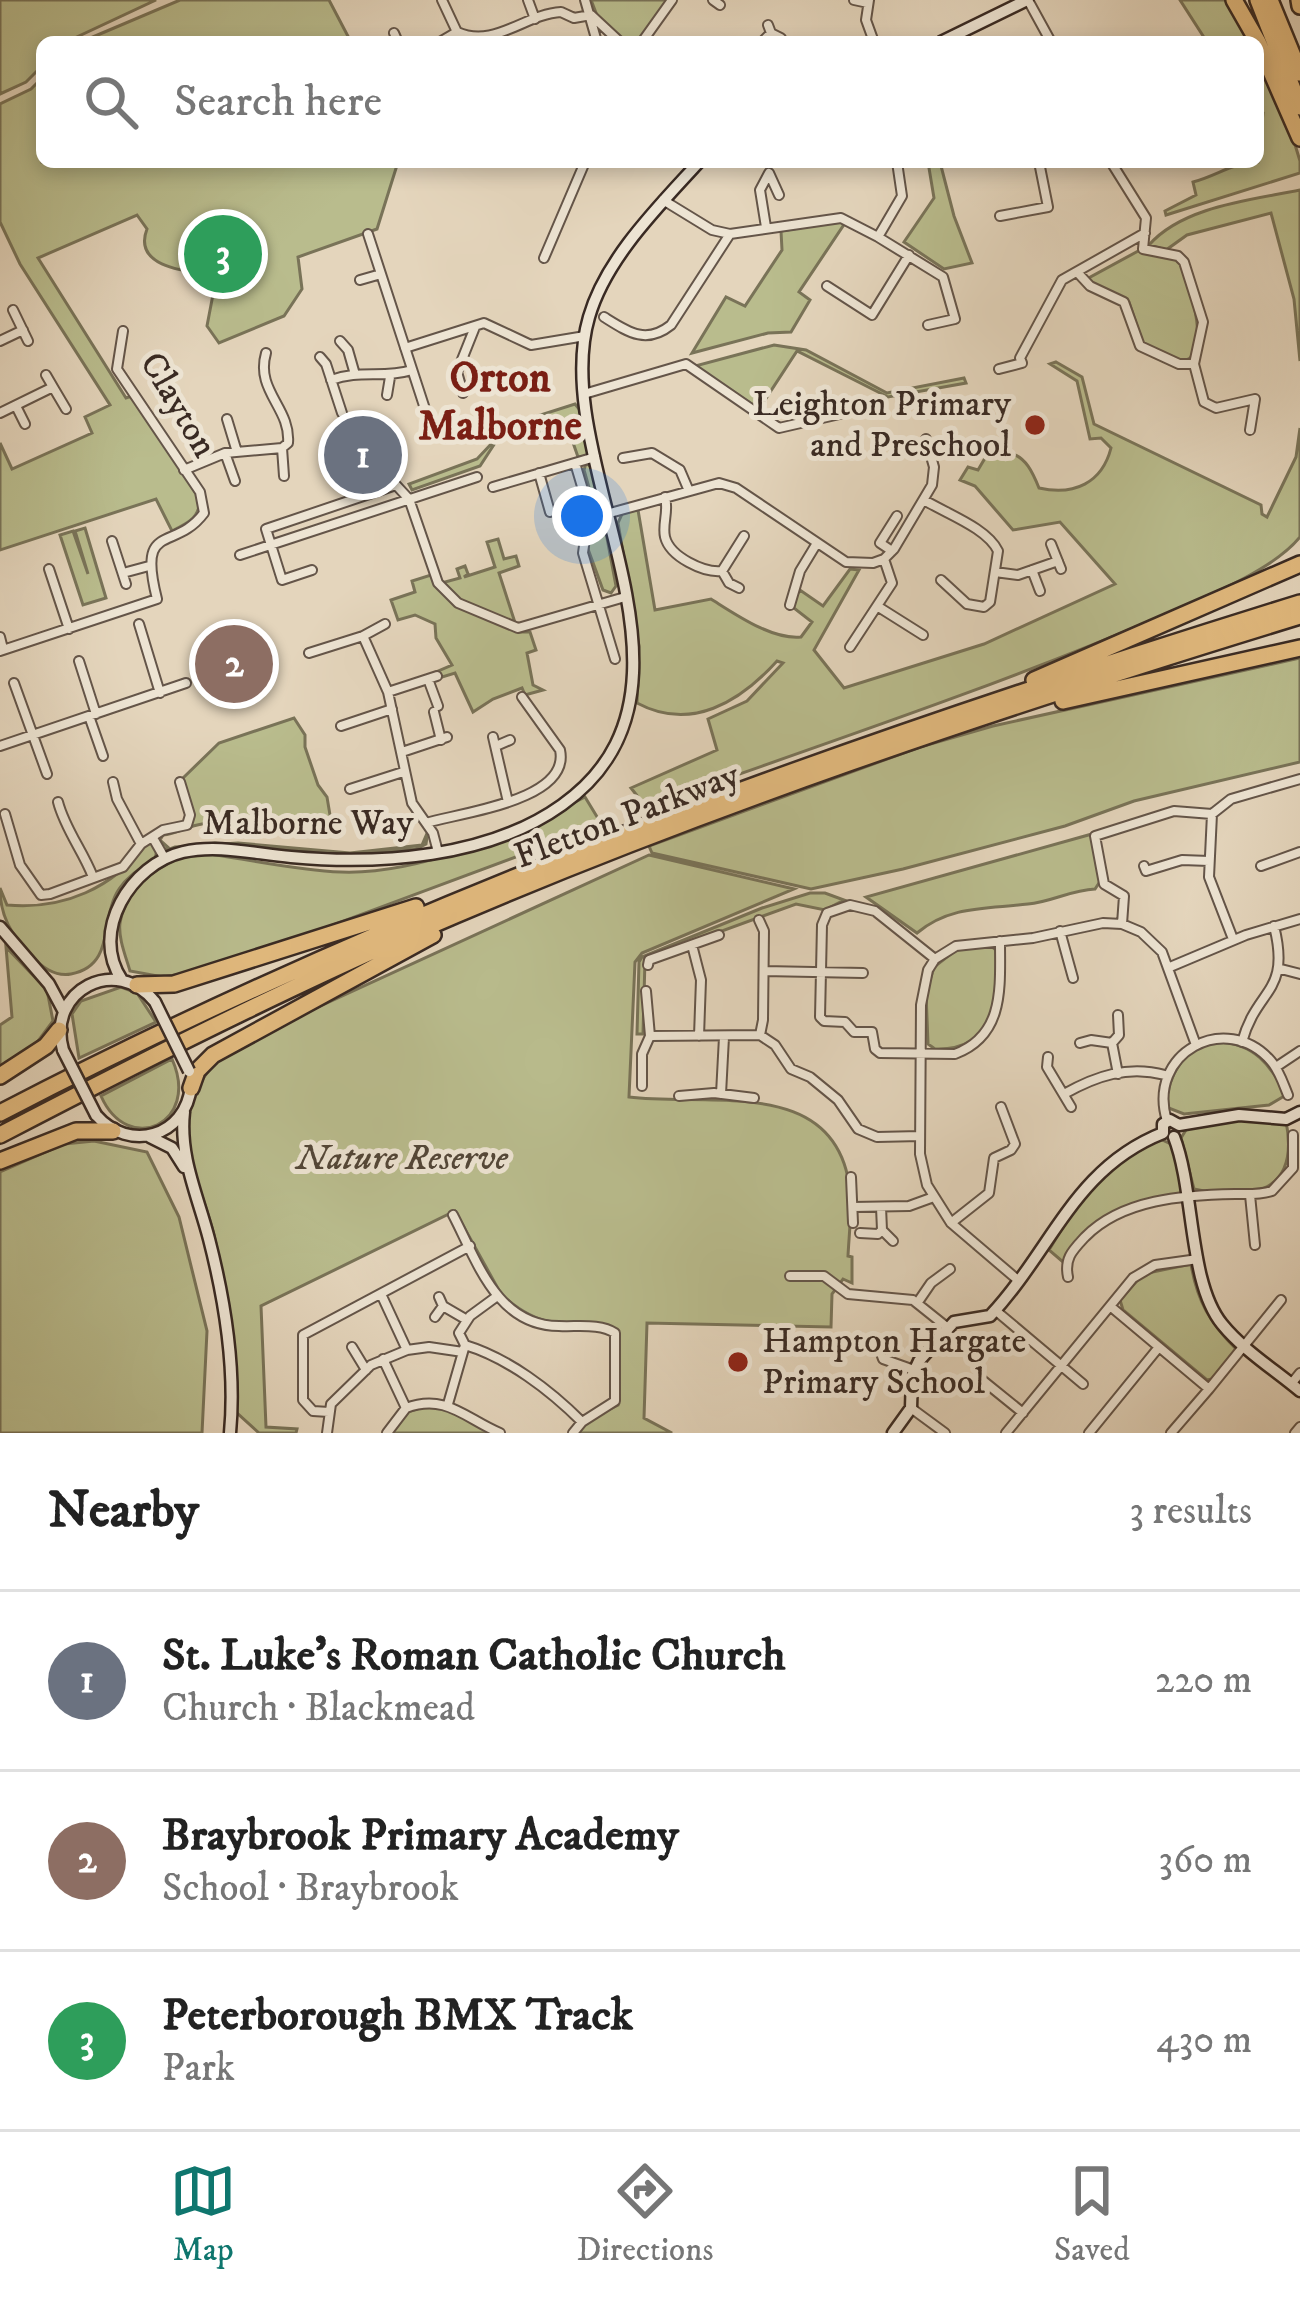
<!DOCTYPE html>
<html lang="en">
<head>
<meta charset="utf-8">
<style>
	:root { --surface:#fff; --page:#f6f6f6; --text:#222; --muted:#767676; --line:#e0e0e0; --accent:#0f766e }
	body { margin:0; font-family:"IM FELL DW Pica",serif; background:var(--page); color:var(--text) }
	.you { position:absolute; left:582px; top:516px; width:42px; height:42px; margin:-30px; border:9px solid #fff; border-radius:50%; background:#1a73e8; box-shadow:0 0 0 18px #1a73e833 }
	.badge { display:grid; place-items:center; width:78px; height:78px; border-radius:50%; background:var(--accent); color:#fff; font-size:39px; font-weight:700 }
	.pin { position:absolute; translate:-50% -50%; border:6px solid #fff; box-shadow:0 3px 12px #0006 }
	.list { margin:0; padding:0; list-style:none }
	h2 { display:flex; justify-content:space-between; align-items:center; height:156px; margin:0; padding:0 48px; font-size:51px }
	h2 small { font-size:39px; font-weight:400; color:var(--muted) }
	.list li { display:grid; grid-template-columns:78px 1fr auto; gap:36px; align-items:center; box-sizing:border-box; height:180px; padding:0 48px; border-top:3px solid var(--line) }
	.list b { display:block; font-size:45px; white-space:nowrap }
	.list p { margin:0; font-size:39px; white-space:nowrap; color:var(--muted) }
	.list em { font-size:39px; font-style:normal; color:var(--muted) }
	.icon { flex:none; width:66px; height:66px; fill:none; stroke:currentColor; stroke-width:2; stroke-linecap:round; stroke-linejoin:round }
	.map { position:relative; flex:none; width:1300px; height:1433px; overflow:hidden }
	.search { position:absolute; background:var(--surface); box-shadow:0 6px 18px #0003; left:36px; right:36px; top:36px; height:132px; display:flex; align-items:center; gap:30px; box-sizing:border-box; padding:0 42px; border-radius:18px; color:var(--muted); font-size:45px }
	.sheet { height:696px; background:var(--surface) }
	nav { display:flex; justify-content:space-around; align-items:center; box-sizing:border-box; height:168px; border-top:3px solid var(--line); background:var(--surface); font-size:33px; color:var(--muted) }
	nav a { display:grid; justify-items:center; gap:6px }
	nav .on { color:var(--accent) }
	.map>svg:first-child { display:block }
	.green { fill:#b9bc8d; stroke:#797358; stroke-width:3 }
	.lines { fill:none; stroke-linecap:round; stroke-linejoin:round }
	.street-casing { stroke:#645549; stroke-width:12 }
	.secondary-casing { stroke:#392a23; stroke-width:15 }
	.highway-casing { stroke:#392a23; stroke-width:20 }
	.street { stroke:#ede4d3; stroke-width:8 }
	.secondary { stroke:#ede4d3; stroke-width:10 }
	.highway { stroke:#e2ba7e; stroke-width:15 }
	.secondary-bridge-casing { stroke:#392a23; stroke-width:15; stroke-linecap:butt }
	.secondary-bridge { stroke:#ede4d3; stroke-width:10 }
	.poi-dot { fill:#8f2418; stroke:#ede4d3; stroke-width:4.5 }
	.labels { text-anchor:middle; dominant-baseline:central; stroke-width:10; stroke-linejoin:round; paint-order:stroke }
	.poi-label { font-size:36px; fill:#392a23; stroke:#ede4d3; text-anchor:end }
	.street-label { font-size:36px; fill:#392a23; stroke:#ede4d3 }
	.park-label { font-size:36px; font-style:italic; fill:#534738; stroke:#ede4d3 }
	.quarter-label { font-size:42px; font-weight:bold; fill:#7a1f14; stroke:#ede4d3 }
</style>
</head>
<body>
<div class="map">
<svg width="1300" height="1433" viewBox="0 0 1300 1433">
	<rect width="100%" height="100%" fill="#e4d5bc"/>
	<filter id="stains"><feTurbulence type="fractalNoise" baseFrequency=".00167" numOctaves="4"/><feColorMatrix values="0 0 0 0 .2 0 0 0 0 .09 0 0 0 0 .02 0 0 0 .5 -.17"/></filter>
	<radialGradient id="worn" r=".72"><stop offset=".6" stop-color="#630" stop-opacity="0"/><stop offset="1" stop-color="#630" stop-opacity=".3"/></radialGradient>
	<!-- green -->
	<path class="green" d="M 0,0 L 156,0 L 66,42 L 42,42 L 42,66 L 26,82 L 0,94 Z
		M 180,0 L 329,0 L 351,42 L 81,42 Z
		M 591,0 L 670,0 L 639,42 L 624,42 L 598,18 Z
		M 1180,0 L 1227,0 L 1252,42 L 1207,42 Z
		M 1258,53 L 1278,89 L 1300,161 L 1300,173 L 1166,215 L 1165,211 L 1196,195 L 1193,182 C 1217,176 1233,162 1258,162 L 1263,113 L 1258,111 Z
		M 42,78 L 42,162 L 398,162 L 377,229 L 298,257 L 302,289 L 284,316 L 219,343 L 207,326 L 215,284 L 206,274 C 181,271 133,265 147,229 L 137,215 L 38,258 L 126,398 L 132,396 C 145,414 200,488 199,505 C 198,519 184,525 172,531 L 156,499 L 0,550 L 0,443 L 12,469 L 92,433 L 85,417 L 110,405 L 20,264 L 0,222 L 0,104 L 31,89 Z
		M 928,162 L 940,162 L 954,216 L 972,263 L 944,269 L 904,242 L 934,198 Z
		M 1300,190 L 1300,361 L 1294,299 L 1271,213 L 1187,235 L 1166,250 L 1149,245 C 1183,206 1252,200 1300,190 Z
		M 841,221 L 845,223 L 799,292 L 810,300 L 791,332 L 768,333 L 692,353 L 726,297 L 745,306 L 782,250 L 781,231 Z
		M 1140,250 L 1173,258 L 1183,265 C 1188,280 1216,365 1178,361 C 1168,360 1152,349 1143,344 L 1129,302 L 1085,280 Z
		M 774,345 L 806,350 L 887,393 L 964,378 L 966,383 L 888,397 L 797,351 L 759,409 L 695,366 Z
		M 1056,362 L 1082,377 L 1094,424 L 1261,505 L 1262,514 L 1267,517 L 1296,457 L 1300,428 L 1300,537 C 1272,572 1198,600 1157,618 C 990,689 817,746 646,807 L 631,788 L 717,750 L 708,719 L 747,701 L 783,663 L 777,661 C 740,702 691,732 637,703 L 639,646 L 618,523 L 623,512 L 638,510 L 655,610 L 711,599 C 735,614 772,640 801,637 L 812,622 L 790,605 L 800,590 L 823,606 L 850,569 L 859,570 L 814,650 L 844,688 L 984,644 L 1115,584 L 1060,522 L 1013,530 L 975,486 L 960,480 L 968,467 L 978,470 L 991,448 C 997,452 1003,451 1010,453 C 1026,457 1033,473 1039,488 C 1074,496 1102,483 1111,448 L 1101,438 L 1090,439 L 1077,381 L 1050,364 Z
		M 575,404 L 584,415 L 589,456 L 578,457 L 570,434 L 527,432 L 512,438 L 508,432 L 499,437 L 480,466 L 412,490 L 409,484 L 477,459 L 509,425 Z
		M 586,463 L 594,469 L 616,586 L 611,593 L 603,590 L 588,549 L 594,505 L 584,470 Z
		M 85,528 L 106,598 L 83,605 L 60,535 L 73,531 L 88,574 L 75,531 Z
		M 498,539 L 504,559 L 516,556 L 519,566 L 499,573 L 518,632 L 530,632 L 536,650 L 527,653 L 533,685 L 543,690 L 525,695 L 522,688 L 493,699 L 473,712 L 455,673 L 439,678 L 436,672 L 452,665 L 436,638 L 435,624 L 415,615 L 398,620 L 391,600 L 415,592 L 412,581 L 434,574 L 438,584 L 460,578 L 457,569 L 465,566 L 468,574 L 464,577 L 495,567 L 487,542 Z
		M 1300,658 L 1300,762 L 1134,801 L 1065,826 L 903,869 L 811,889 L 652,853 L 649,846 L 920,747 L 993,726 Z
		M 294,718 L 305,735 L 305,747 L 318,785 L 327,797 L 332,827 C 289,824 244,818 202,824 C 188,826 177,834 163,835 L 160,840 L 170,849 L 175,847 L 238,843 L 350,853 L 422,845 L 428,831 L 426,844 L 416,849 L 348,854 L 215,843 L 172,851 L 162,848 L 158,840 L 164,833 L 189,825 L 182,779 L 219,743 Z
		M 585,797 L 602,825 L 217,968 L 163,977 L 130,971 C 126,957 118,938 120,923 C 126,886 162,862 195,852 C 244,858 292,870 341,872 C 418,875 517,833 585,797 Z
		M 1092,834 L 1101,880 L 1095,889 C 1071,890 1051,902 1028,904 C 988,909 950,905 917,933 L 866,897 Z
		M 152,842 L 157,850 L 155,859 C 142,868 128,875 119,889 C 100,917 116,966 71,974 C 54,977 41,966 30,955 C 11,934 0,916 0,888 L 7,905 C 64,910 113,888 147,843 Z
		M 649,855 L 794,889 L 642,953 L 635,962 L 629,1097 C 710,1107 838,1075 850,1191 C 852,1212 849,1235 848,1256 L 852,1257 L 852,1283 L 843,1279 L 832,1294 L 831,1327 L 647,1323 L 644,1418 L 672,1433 L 577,1433 L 593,1417 L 618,1405 L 618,1331 C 600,1318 573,1326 552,1322 C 532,1319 515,1307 501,1294 L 455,1211 L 261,1306 L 266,1427 L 297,1429 L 296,1433 L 259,1433 L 236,1412 C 235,1351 228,1294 214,1235 C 205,1196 182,1156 189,1116 C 195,1084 208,1069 231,1047 Z
		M 810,893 L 825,893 L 844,900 L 825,910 L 796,904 L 645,959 L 643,1034 L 637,1034 L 639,962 L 642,957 L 762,908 Z
		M 990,945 L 996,950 C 998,999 996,1051 935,1049 L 928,1044 L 926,993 L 934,967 L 956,950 Z
		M 6,947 L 47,990 L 53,1021 L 27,1056 L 0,1073 L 0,1025 L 12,1017 Z
		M 121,987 L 137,993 L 156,1022 L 79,1058 L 72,1014 L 81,1001 Z
		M 1218,1042 C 1254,1043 1271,1065 1286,1095 L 1269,1105 L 1184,1114 L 1166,1107 C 1168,1074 1183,1048 1218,1042 Z
		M 172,1059 C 201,1124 128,1157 101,1096 Z
		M 1226,1118 L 1286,1121 C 1300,1192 1253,1202 1194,1189 L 1181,1138 L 1189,1125 Z
		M 1160,1139 L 1173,1145 L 1185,1191 L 1181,1196 C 1126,1205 1094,1212 1063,1262 L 1049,1250 L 1077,1204 L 1113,1163 Z
		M 94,1141 L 147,1152 L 179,1217 L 207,1331 L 202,1433 L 0,1433 L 0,1172 L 64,1144 Z
		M 1191,1264 C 1197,1301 1210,1323 1237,1350 L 1212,1379 L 1207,1380 L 1123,1310 L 1120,1300 L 1143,1274 Z
		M 430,1405 L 452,1409 L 491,1433 L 391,1433 L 407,1412 Z"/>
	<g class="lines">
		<!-- street casing -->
		<g class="street-casing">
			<path id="street" d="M 442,0 L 457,32 C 494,49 525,14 561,12 L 574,18 L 591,15 L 620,42
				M 528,0 L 535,19
				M 585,0 L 597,42
				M 713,0 L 720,5
				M 854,0 L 868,3
				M 869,0 L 866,20 L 874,42
				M 1028,0 L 1051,42
				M 768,25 L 771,33 L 781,38
				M 394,33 L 398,42
				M 440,42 L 457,32
				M 642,42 L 672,0
				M 762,42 L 771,33
				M 1111,162 L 1146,218 L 1143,249 L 1178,256 L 1184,262 L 1203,322 L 1194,364 L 1204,402 L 1216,408 L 1255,399 L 1250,430
				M 1000,216 L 1048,207 L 1039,162
				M 766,227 L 760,190 L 769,173 L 779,195
				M 368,234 L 427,415
				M 730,234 L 841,218 L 878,237 L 902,196 L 897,162
				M 878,237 L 943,277 L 955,319 L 928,325
				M 544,258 L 585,162
				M 1077,272 L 1090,286 L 1124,302 L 1140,346 L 1179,364 L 1194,364
				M 360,280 L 381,274
				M 827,286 L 872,315 L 909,255
				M 13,310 L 28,341
				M 604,317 C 628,332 646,345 671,325 L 730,234 L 712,230 L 663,200
				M 0,341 L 23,330
				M 340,341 L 348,350 L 354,371
				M 405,348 L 484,323 L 531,345 L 585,336
				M 320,357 L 326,364 L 342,413
				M 999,369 L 1022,363 L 1020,358 L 1062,280 L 1145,233
				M 46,375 L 53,387
				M 331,380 C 360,369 383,379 412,370
				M 463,393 L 457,372 L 475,327
				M 584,394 L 686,364 L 779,428 L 844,413
				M 387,395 L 390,377
				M 16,406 L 25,424
				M 0,413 L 53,387 L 66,409
				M 227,419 L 237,452
				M 282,448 L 284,476
				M 225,453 L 235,481
				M 623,458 L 652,453 L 680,470 L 689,491
				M 575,463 L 589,510 L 583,553 L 615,659
				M 184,470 L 225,453 L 282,448 L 288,443 C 291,408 255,391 266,353
				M 539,473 L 550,512
				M 493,487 L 595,457
				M 665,497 C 669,511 662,524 665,537 C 670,557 704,573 722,571 L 744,536
				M 924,500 C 947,514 987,528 998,551 L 990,602 L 984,607 L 967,604 L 941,580
				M 610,513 L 719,483 L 736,488 L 846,562 L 873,563 L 884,559 L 894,549 L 932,485 L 934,467 L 926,439
				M 112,541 L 126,584
				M 1051,544 L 1061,569
				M 892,551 L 880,543 L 897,516
				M 240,555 L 477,477
				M 49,569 L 69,629
				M 312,570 L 282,580 L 266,529 L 396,485 L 409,499 L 438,583 L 458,603 L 518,628 L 625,597
				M 1032,570 L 1040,591
				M 722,571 L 729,583 L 739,588
				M 995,572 L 1018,575 L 1058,561
				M 123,573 L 149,566
				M 790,605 L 800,571 L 817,543
				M 877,606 L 923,635
				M 139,624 L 160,693
				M 363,636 L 388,692 L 412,803 L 433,833 L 438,852
				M 0,637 L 3,649
				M 850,647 L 892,583 L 884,559
				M 0,651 L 157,599 C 137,520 174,553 204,513 L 200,492 L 117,369 L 123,331
				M 309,653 L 363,636 L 385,624
				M 79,661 L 96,714
				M 428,679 L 438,706
				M 14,683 L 47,774
				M 388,692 L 437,676
				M 434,712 L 441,740
				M 89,716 L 103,756
				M 341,726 L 392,709
				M 493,737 L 508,802
				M 0,746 L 186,683
				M 496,746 L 510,740
				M 402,752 L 447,737
				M 113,782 L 117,799 L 141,844
				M 350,789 L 403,772
				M 58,802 C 65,829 83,851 93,877
				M 5,814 L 20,865 L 41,895 L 50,894 L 123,867 L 141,844 L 163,830 L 187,825 L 190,815 L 180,782
				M 426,823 C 458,813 571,801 560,750 L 522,697
				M 153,838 L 165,859
				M 1144,866 L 1146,871 L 1182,860 L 1209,861
				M 1261,866 L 1300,852
				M 759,920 L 764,931 L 763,1020 L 760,1035
				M 1122,924 L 1124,896 L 1104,884 L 1095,836 L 1174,811 L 1212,814
				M 1060,931 L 1073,978
				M 1233,939 L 1209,877 L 1212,814 L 1231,799 L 1300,779
				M 692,945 L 701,980 L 699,1036
				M 935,959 L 875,911 L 850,905 L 827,913 L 822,925 L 820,1017 L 824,1021 L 845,1022 L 854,1032 L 872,1032 L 875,1049 L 880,1053 L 955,1054 C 1005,1035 1000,987 1000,941
				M 648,965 L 649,960 L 719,935
				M 1170,967 L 1246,935 L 1300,919
				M 1281,969 L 1300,974
				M 764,971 L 863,973
				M 646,991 L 650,1036
				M 760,1035 L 775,1045 L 791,1069 L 810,1077 L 838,1100 L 858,1129 L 877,1137 L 920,1136
				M 1242,1042 C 1257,987 1291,994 1274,926
				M 1080,1043 L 1091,1040 L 1112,1043 L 1119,1035 L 1118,1015
				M 1112,1043 L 1118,1074
				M 1048,1057 L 1047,1067 L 1071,1107
				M 1276,1067 L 1300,1051
				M 642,1086 L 642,1054 L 650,1036 L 760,1035
				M 721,1094 L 724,1037
				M 1064,1094 C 1096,1076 1128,1065 1165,1075
				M 679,1096 L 714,1093 L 754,1098
				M 1167,1121 C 1146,1053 1226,1010 1271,1061 C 1279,1070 1283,1083 1288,1095
				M 851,1177 L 853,1223
				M 1250,1195 L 1255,1245
				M 853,1207 L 909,1206 L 931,1198
				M 881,1207 L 882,1230 L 893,1241
				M 453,1215 C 477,1261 497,1326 559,1326 C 577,1327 600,1323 615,1333 L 615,1401 L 582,1422 L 573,1433
				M 951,1223 L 989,1193 L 994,1158 L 1011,1150 L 1015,1144 L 1001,1107
				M 860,1233 L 878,1234 L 882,1230
				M 790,1276 L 824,1276 L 848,1294 L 913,1300 L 948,1328
				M 1068,1277 C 1064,1258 1073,1250 1085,1237 C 1122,1199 1184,1195 1235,1194 C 1248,1194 1259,1195 1272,1191 L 1293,1168 L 1293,1135
				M 1019,1281 L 951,1223 L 927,1185 L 920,1154 L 921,1005 L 928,970 L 935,959 L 956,946 L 1033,938 L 1103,923 L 1122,924 L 1141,932 L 1162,952 L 1196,1045
				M 381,1294 L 407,1350
				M 918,1302 L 931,1283 L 950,1269
				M 443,1306 L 467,1320
				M 1110,1306 L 1209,1389 L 1281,1300
				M 995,1310 L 1083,1384
				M 435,1317 L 443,1306 L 439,1297
				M 465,1345 C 508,1358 550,1390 582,1422
				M 878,1345 L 883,1359 L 914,1370
				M 352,1347 L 366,1370
				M 383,1359 L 406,1408
				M 981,1379 L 1023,1413
				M 1291,1384 L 1300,1373
				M 448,1404 L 465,1345 L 459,1333 L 470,1316 L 496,1297
				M 911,1408 L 945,1433
				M 329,1412 L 313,1411 L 303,1400 L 303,1335 L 470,1246
				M 327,1433 L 331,1404 L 371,1365 L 407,1350 L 429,1347 L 463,1352
				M 387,1433 L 406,1408 C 446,1393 466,1419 500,1433
				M 1006,1433 L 1133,1278 L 1155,1265 L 1198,1259
				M 1089,1433 L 1159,1347
				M 1171,1433 L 1209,1389
				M 1295,1433 L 1300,1427"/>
		</g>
		<!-- secondary casing -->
		<g class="secondary-casing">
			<path id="secondary" d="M 941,42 L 1027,0
				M 0,927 L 49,984 L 63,1010
				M 122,980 C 89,932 131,864 183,852 C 218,844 255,854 291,857 C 379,865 488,858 562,805 C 728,687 546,463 589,317 C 606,258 659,206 699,162
				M 63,1050 C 46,990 117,954 155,1002
				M 184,1112 C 179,1157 198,1196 209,1239 C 225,1301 236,1369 230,1433
				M 96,1115 C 129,1153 186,1137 191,1086
				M 1163,1133 L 1163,1124 L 1170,1120 L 1179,1125 L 1239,1115 L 1286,1119 L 1300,1112
				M 150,1137 L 172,1148 L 184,1167
				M 1174,1137 C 1195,1191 1188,1282 1222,1324 C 1243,1350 1275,1370 1300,1391
				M 893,1433 L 911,1408 L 912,1376 L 919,1361 L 954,1322 L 990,1316 C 1052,1250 1074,1168 1163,1133"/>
		</g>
		<!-- highway casing -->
		<g class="highway-casing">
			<path id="highway" d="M 1234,0 L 1258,42
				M 1258,0 L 1300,107
				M 1270,0 L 1300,73
				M 1299,0 L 1300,6
				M 1258,42 L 1300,138
				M 1034,680 L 1300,564
				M 1063,701 L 1300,648
				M 137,985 L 174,984 L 416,907
				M 0,1076 L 46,1046 L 59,1030
				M 191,1088 L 197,1071 L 213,1055 L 433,935
				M 0,1113 C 414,897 855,741 1300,603
				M 0,1135 C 134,1065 270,996 409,935 C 697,809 999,708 1300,616
				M 0,1161 L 76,1131 L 113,1131"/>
		</g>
		<!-- street -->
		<use href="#street" class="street"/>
		<!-- secondary -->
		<use href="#secondary" class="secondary"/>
		<!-- highway -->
		<use href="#highway" class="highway"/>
		<!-- secondary-bridge casing -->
		<g class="secondary-bridge-casing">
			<path id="secondary-bridge" d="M 155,1002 L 189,1071
				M 63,1050 L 96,1115"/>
		</g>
		<!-- secondary-bridge -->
		<use href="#secondary-bridge" class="secondary-bridge"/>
	</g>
	<!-- markers -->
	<g class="poi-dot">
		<circle cx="1035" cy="425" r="12"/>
		<circle cx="738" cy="1362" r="12"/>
	</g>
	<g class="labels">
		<!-- poi labels -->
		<g class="poi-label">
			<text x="1011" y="404">Leighton Primary<tspan x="1011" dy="41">and Preschool</tspan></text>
			<text x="762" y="1341" text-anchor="start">Hampton Hargate<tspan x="762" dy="41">Primary School</tspan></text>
		</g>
		<!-- street labels -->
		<g class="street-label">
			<text transform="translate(178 405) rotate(59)">Clayton</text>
			<text transform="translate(627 816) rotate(-21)">Fletton Parkway</text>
			<text x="308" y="823">Malborne Way</text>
		</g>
		<!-- park labels -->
		<g class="park-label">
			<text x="402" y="1158">Nature Reserve</text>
		</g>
		<!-- quarter labels -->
		<g class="quarter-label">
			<text x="500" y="379">Orton<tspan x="500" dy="48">Malborne</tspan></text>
		</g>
	</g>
	<rect width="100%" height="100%" filter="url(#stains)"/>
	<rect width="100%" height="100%" fill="url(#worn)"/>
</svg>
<div class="you"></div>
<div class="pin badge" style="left:363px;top:455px;background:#6b7280">1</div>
<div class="pin badge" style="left:234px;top:664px;background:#8d6e63">2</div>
<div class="pin badge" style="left:223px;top:254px;background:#2e9e5b">3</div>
<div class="search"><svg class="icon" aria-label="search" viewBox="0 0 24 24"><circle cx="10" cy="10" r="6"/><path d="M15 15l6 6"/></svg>Search here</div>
</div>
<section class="sheet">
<h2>Nearby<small>3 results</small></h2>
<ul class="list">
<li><span class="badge" style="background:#6b7280">1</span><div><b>St. Luke's Roman Catholic Church</b><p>Church · Blackmead</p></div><em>220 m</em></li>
<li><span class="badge" style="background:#8d6e63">2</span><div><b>Braybrook Primary Academy</b><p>School · Braybrook</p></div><em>360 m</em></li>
<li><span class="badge" style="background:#2e9e5b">3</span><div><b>Peterborough BMX Track</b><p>Park</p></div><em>430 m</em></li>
</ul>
</section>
<nav>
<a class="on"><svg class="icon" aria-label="map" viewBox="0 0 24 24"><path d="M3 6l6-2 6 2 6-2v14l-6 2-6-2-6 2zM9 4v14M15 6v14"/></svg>Map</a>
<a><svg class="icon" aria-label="directions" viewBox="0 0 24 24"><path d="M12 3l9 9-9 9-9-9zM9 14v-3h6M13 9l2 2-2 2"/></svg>Directions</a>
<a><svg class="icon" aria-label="saved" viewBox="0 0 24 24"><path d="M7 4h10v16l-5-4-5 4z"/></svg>Saved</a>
</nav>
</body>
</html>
